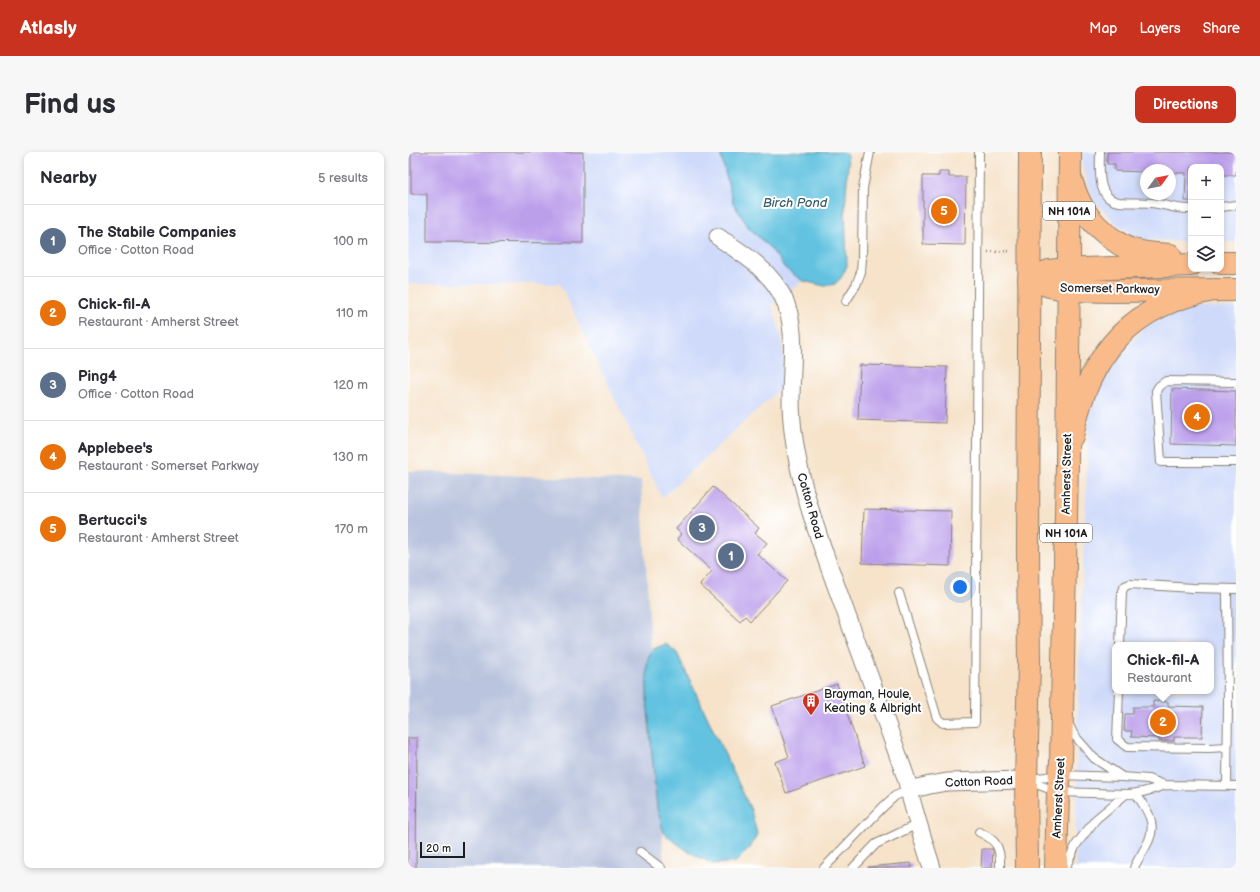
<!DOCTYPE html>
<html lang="en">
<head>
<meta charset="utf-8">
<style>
	:root { --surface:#fff; --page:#f7f7f7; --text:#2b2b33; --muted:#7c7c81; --line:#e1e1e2; --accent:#c8321e }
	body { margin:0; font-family:"Balsamiq Sans",sans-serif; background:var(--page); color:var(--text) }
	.controls { position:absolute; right:12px; top:12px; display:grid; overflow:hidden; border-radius:8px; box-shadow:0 2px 6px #0003 }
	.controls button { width:36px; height:36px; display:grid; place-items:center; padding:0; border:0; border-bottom:1px solid var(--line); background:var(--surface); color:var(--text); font:20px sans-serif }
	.compass { position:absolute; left:732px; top:12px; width:36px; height:36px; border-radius:50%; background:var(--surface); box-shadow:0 2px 6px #0003; rotate:57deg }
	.scale { position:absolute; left:12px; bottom:10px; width:45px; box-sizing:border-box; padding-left:4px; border:2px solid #1c1c1c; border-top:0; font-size:11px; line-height:14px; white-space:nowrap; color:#1c1c1c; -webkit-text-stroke:3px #fff; paint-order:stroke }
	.you { position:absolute; left:552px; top:435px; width:14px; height:14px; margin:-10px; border:3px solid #fff; border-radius:50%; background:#1a73e8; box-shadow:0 0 0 6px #1a73e833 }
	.badge { display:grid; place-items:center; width:26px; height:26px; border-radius:50%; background:var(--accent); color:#fff; font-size:13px; font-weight:700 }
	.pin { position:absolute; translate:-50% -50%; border:2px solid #fff; box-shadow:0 1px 4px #0006 }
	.popup { position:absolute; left:704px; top:490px; width:102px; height:52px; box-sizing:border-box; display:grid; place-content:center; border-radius:8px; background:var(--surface); filter:drop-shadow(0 1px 3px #0005); font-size:13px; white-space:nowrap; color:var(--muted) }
	.popup b { font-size:15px; color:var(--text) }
	.popup::after { content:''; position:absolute; left:50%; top:100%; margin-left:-8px; border:8px solid transparent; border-top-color:var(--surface) }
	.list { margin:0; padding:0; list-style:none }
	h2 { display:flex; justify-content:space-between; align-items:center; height:52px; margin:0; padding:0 16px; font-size:17px }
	h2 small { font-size:13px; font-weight:400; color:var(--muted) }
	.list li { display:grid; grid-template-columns:26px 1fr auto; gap:12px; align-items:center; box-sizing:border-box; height:72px; padding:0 16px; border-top:1px solid var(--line) }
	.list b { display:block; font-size:15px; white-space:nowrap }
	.list p { margin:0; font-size:13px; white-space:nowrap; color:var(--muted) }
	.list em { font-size:13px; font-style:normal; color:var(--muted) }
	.icon { flex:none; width:22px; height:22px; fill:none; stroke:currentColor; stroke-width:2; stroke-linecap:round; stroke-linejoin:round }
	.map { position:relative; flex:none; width:828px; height:716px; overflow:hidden; border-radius:8px }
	header { display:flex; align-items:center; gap:24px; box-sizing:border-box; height:56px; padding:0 20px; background:var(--accent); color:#fff }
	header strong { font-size:19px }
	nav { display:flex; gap:22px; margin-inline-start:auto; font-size:14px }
	.intro { display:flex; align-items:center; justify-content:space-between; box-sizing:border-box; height:96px; padding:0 24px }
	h1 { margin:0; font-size:28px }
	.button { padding:10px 18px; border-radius:8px; background:var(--accent); color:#fff; font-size:14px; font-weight:700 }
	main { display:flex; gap:24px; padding:0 24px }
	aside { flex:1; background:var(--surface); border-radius:8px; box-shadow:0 2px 6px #0003 }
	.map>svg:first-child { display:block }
	.built { fill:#cfdafa; fill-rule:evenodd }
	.industrial { fill:#bac4de }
	.water { fill:#62c2e0; stroke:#3f6f7e }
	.building { fill:#bc9feb }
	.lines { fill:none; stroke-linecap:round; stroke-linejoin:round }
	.service-casing { stroke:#898073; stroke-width:10 }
	.minor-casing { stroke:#898073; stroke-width:19 }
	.primary-casing { stroke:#898073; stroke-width:24 }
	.trunk-casing { stroke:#898073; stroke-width:24 }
	.path { stroke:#898073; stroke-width:2.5; stroke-dasharray:1 3; stroke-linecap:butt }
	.service { stroke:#fff; stroke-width:8 }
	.minor { stroke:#fff; stroke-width:17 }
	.primary { stroke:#fabb8b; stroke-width:22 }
	.trunk { stroke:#fabb8b; stroke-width:22 }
	.labels { text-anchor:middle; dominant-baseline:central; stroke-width:4; stroke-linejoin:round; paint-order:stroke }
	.shield { fill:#fff; stroke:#606060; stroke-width:1 }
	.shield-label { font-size:11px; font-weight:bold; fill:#1c1c1c }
	.street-label { font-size:12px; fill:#1c1c1c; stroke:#fff }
	.poi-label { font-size:12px; fill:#1c1c1c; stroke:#fff; text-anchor:start }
	.water-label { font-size:13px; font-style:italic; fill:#385e6a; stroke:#fff }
</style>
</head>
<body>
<header>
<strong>Atlasly</strong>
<nav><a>Map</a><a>Layers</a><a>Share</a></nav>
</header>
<div class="intro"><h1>Find us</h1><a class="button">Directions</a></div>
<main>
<aside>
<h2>Nearby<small>5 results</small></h2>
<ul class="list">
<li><span class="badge" style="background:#5c6f8a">1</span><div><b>The Stabile Companies</b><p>Office · Cotton Road</p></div><em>100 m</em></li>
<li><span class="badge" style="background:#e8710a">2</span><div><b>Chick-fil-A</b><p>Restaurant · Amherst Street</p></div><em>110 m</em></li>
<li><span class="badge" style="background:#5c6f8a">3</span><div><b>Ping4</b><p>Office · Cotton Road</p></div><em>120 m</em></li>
<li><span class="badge" style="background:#e8710a">4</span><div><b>Applebee's</b><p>Restaurant · Somerset Parkway</p></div><em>130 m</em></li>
<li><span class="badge" style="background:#e8710a">5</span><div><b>Bertucci's</b><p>Restaurant · Amherst Street</p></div><em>170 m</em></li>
</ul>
</aside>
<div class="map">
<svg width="828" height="716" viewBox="0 0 828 716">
	<rect width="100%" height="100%" fill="#fff"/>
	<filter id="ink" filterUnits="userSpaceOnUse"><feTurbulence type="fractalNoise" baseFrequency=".025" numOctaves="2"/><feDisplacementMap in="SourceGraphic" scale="8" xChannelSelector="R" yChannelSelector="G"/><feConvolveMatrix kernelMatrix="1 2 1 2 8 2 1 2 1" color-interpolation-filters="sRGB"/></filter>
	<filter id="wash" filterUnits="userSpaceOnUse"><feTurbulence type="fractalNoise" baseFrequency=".012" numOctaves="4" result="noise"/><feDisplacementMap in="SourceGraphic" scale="16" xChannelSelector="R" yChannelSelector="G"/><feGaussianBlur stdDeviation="0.9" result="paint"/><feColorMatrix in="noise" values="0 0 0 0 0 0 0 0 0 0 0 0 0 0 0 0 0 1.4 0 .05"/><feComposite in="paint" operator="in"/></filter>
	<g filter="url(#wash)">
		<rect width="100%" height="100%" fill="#f6e3ca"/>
		<!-- built -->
		<path class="built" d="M 0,0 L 312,0 L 325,51 L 341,76 L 363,97 L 377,116 L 395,129 L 364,153 L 374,186 L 376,211 L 374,235 L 254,346 L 152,132 L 0,132 Z
			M 673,0 L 828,0 L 828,90 L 813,90 L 813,15 L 783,15 L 783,90 L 734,87 L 708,72 L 685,48 L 673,9 ZM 738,18 L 762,18 L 762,42 L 738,42 Z
			M 828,155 L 828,716 L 667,716 L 670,535 L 681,262 L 688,238 L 701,217 L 723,190 L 737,175 L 757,163 L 788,156 ZM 707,493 L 803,493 L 803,539 L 707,539 Z"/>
		<!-- industrial -->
		<path class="industrial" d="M 0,319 L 233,329 L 256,716 L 0,716 Z"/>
		<!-- water -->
		<path class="water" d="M 312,0 L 435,0 L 439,2 L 440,13 L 437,57 L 439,114 L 433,126 L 427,132 L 417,134 L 395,129 L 377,116 L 363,97 L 341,76 L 325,51 Z
			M 258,492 L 269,501 L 343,658 L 349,682 L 342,696 L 328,710 L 305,712 L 281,700 L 256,682 L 249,656 L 239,546 L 239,509 L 245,497 Z"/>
		<g id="blocks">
			<!-- building -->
			<path class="building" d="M 3,0 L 175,0 L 175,91 L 19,90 L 19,42 L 3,42 Z
				M 699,0 L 828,0 L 828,23 L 813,23 L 813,15 L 783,15 L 783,49 L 777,49 L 778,21 L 762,21 L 762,18 L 738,18 L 738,20 L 707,19 L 707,12 L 699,12 Z
				M 531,20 L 541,20 L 541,25 L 558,25 L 557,93 L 515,92 L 515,24 L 531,24 Z
				M 452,213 L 539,215 L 537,271 L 450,268 Z
				M 764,237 L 828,239 L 828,294 L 763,292 Z
				M 305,335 L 351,376 L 347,381 L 359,391 L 349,402 L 379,429 L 342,469 L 337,464 L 332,469 L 292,433 L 304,419 L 269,387 L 273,382 L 268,377 Z
				M 456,357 L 543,359 L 542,414 L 454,411 Z
				M 429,532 L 457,614 L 378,641 L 367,610 L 381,605 L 364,554 Z
				M 745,549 L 760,550 L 760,554 L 795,555 L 794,585 L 766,585 L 766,589 L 751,589 L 751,586 L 723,585 L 724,579 L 716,579 L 717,562 L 725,562 L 725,555 L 745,555 Z
				M 0,586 L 9,586 L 8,716 L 0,716 Z
				M 574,697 L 585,697 L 584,716 L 573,716 Z
				M 503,711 L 504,716 L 460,716 L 460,715 Z"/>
		</g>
	</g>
	<g filter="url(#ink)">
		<use href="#blocks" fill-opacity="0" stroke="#898073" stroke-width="1"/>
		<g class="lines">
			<!-- service casing -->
			<g class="service-casing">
				<path id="service" d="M 692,0 C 692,17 688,47 711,50 C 722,51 732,50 743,51 C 756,52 769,58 783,57
					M 813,55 L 828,53
					M 438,149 L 448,133 L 453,120 L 454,106 L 455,36 L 462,0
					M 828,230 L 758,229 L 751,234 L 748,239 L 753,310 L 828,310
					M 491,441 L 529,566 L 535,571 L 567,570 L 571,0
					M 712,493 L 714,439 L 717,434 L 722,432 L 785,436 L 828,437
					M 711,539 L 709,587 L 719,595 L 801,596 L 819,595
					M 660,571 L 666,583 L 686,606 L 713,624
					M 618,628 L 651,623 L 714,625 L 740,627 L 757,633 L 828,634
					M 620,629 L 650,640 L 718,642 C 732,642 744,638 757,633
					M 819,634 L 820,552 L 819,437
					M 571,680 C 589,688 593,696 592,716
					M 232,700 L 253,716
					M 416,716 L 475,655 L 487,644 L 501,638
					M 445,716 L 468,692 L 510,672
					M 657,716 L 668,693 L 688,667 L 718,642
					M 726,716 C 730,706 737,698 741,688 C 749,670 738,656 728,642"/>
			</g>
			<!-- minor casing -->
			<g class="minor-casing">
				<path id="minor" d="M 310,85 C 335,102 361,117 375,145 C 390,176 383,213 383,247 C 383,275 388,304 395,332 C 404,368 417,404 430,439 C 452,500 475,560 496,620 C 500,630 501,640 504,650 C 510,672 517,694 524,716
					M 501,638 L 522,633 L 539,630 L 618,628"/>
			</g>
			<!-- primary casing -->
			<g class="primary-casing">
				<path id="primary" d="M 662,25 C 671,53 679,68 703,86 C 709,90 715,95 722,97 C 735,102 749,102 762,103
					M 813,111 L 828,111
					M 621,127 L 642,134 L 661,138 L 701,139 L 828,138
					M 621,127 L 641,119 L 650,118 L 783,113
					M 664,284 C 680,203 723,151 807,138"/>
			</g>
			<!-- trunk casing -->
			<g class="trunk-casing">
				<path id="trunk" d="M 619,716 L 618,628 L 621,513 L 620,398 L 622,0
					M 648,716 L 650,640 L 653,610 L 659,313 L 662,0"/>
			</g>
			<!-- path -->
			<path class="path" d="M 580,100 L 603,99"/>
			<!-- service -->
			<use href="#service" class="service"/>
			<!-- minor -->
			<use href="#minor" class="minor"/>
			<!-- primary -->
			<use href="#primary" class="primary"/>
			<!-- trunk -->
			<use href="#trunk" class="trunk"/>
		</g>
	</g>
	<!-- icons -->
	<defs>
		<g id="building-pin" transform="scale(0.9)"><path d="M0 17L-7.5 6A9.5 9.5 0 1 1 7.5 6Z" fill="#c8321e" stroke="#fff"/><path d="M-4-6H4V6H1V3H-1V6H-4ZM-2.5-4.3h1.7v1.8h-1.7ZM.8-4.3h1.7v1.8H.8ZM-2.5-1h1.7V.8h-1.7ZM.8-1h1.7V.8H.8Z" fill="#fff"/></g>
	</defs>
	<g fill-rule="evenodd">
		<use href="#building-pin" x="403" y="549"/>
	</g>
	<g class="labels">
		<!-- shield labels -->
		<g class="shield">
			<rect x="635" y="50" width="52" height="18" rx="3"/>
			<rect x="632" y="372" width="52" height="18" rx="3"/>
		</g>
		<g class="shield-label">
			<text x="661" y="59">NH 101A</text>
			<text x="658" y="381">NH 101A</text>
		</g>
		<!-- street labels -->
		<g class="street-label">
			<text transform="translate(702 137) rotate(1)">Somerset Parkway</text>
			<text transform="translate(659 322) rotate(-89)">Amherst Street</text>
			<text transform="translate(402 354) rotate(74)">Cotton Road</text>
			<text transform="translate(571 630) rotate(-2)">Cotton Road</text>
			<text transform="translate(651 646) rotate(-87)">Amherst Street</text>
		</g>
		<!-- poi labels -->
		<g class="poi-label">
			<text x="416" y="542">Brayman, Houle,<tspan x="416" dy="14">Keating &amp; Albright</tspan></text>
		</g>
		<!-- water labels -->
		<g class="water-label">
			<text x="387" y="51">Birch Pond</text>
		</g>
	</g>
</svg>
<div class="controls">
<button>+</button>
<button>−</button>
<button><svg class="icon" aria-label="layers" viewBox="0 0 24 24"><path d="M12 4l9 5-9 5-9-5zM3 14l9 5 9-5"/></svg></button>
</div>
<svg class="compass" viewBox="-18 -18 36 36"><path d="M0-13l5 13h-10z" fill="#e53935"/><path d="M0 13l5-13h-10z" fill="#7c7c81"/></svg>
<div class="scale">20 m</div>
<div class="you"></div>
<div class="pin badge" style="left:323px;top:404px;background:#5c6f8a">1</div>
<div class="pin badge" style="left:755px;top:570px;background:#e8710a">2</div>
<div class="popup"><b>Chick-fil-A</b>Restaurant</div>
<div class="pin badge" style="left:294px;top:376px;background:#5c6f8a">3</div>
<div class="pin badge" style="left:789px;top:265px;background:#e8710a">4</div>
<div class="pin badge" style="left:536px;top:59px;background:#e8710a">5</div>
</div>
</main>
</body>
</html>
